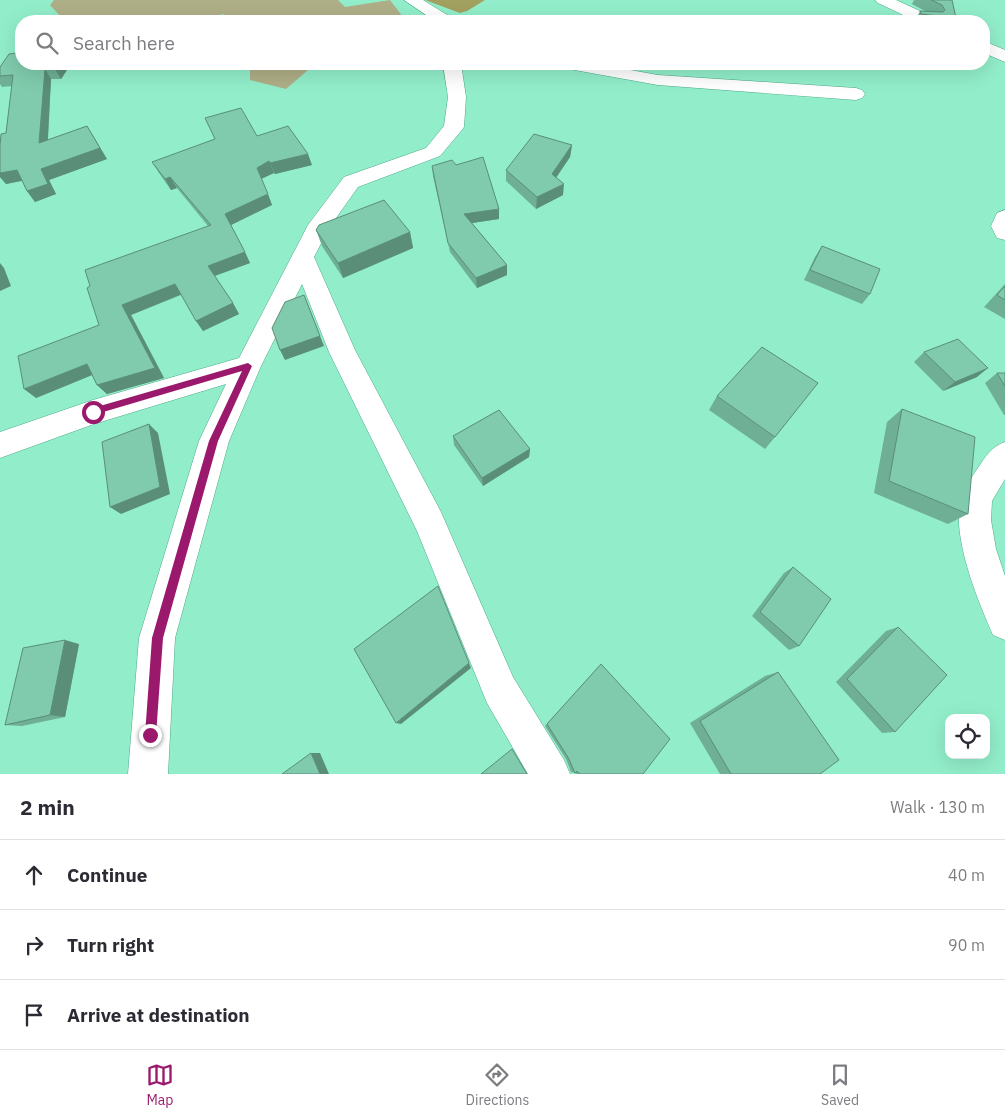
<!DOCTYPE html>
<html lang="en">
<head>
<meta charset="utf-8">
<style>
	:root { --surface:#fff; --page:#f7f7f7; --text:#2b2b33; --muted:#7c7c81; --line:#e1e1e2; --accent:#9b196d }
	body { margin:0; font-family:"IBM Plex Sans",sans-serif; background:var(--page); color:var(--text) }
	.controls { position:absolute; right:15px; bottom:15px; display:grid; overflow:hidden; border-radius:10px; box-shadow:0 5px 20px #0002 }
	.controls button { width:45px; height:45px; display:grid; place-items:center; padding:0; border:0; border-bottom:1px solid var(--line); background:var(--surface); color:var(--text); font:25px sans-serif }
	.stop { position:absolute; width:15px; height:15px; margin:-11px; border:4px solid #9b196d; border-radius:50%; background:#fff }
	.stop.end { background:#9b196d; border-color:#fff; box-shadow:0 1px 5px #0008 }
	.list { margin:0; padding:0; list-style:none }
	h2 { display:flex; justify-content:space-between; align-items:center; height:65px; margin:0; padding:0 20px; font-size:21px }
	h2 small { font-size:16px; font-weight:400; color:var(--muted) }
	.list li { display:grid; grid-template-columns:32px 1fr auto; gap:15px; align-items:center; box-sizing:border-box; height:70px; padding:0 20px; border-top:1px solid var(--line) }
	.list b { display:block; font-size:19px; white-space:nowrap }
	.list em { font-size:16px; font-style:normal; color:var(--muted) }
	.icon { flex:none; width:28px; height:28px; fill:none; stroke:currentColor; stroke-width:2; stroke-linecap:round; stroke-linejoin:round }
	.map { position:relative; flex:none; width:1005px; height:774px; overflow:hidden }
	.search { position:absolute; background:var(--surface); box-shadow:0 5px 20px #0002; left:15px; right:15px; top:15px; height:55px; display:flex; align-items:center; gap:12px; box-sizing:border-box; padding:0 18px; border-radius:20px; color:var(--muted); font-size:19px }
	.sheet { height:275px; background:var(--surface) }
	nav { display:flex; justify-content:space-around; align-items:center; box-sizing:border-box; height:70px; border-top:1px solid var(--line); background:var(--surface); font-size:14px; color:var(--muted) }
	nav a { display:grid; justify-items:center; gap:2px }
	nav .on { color:var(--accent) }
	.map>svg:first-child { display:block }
	.green { fill:#aeae87 }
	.forest { fill:#a3a160 }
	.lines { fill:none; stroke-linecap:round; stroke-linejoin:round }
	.minor-casing { stroke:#4daa88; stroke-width:1 }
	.minor { fill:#fff; fill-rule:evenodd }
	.wall { fill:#6eaf95 }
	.shaded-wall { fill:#5a8e79 }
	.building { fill:#80cbad; stroke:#5a8e79 }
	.route { fill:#9b196d }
</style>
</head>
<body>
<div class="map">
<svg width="1005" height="774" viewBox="0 0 1005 774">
	<rect width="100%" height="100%" fill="#92eeca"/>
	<!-- green -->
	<path class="green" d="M 54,0 L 338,0 L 345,7 L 390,0 L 406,21 L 233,21 L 223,14 L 199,21 L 75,21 L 61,17 L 50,5 Z
		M 250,64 L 315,64 L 286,89 L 250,80 Z"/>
	<!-- forest -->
	<path class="forest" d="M 425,0 L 485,0 L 467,11 L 460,13 Z"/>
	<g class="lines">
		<!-- minor casing -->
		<g class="minor-casing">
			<path id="minor" d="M 404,0 L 423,0 L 452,18 L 454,21 L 435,21 Z
				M 875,0 L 896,0 L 935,18 L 937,21 L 916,21 L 878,3 Z
				M 984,41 L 1005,50 L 1005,62 L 984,53 Z
				M 443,64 L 461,64 L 466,97 L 464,127 L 461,131 L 440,156 L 358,187 L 329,228 L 314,257 L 355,350 L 441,512 L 513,677 L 564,760 L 570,774 L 528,774 L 487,703 L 417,531 L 329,352 L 302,284 L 261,366 L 229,441 L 175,638 L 168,774 L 128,774 L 139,638 L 199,441 L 226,384 L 94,424 L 0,458 L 0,432 L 93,400 L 239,358 L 308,225 L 344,177 L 426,148 L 444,126 L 448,97 Z
				M 560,64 L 597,64 L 658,75 L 856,88 L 862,90 L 865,94 L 862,98 L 856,100 L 658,85 L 569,69 L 563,68 Z
				M 1005,210 L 1005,240 L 997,238 L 991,226 L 997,213 Z
				M 1005,442 L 1005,479 L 992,501 L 991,520 L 996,549 L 1005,576 L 1005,640 L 993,635 C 978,601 956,547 959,509 C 961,495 970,479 978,468 C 986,456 991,447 1005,442 Z"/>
		</g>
		<!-- minor -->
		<use href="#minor" class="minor"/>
	</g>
	<!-- wall -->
	<path class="wall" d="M 914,0 L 952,0 L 956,18 L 954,21 L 915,21 L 920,11 L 927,12 L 912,4 Z
		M 17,53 L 71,64 L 61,79 L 51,79 L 48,140 L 87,126 L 107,159 L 49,180 L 56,194 L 35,202 L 27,191 L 22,181 L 6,184 L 0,177 L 0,146 L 6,133 L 12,86 L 2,87 L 0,84 L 0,67 Z
		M 257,136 L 312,165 L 275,174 L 274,173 L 261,179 L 272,205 L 231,225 L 250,263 L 215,276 L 239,314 L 203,331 L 181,295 L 131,315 L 164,378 L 107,394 L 97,385 L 92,375 L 36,398 L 99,325 L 90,286 L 208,226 L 177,188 L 171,190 L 159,173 L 152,162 Z
		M 572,145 L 570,157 L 556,178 L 563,195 L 536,209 L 506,181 L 506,170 Z
		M 456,165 L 499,219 L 472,223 L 507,265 L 507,275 L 477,288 L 450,252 L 433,176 L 432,166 Z
		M 316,230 L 410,232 L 413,248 L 343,278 L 322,246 Z
		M 822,246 L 870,294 L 862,304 L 804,280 L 815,257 Z
		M 1005,284 L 1005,319 L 984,307 Z
		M 924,352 L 977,377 L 943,391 L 914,362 Z
		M 997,373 L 1005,373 L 1005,415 L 1004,415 L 985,383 Z
		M 717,396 L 775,437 L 765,449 L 709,410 Z
		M 902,409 L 968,514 L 948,524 L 874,493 L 887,422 Z
		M 453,436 L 530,449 L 529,457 L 483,486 L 454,445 Z
		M 793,567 L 799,646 L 789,650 L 752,616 L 784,573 Z
		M 898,627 L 895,732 L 882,733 L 836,682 L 886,631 Z
		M 79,644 L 65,717 L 22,726 L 5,725 Z
		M 601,664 L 643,774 L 576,774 L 575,773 L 571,772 L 566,759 L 545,726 Z
		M 778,672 L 820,774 L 720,774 L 690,723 L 765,676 Z"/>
	<!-- shaded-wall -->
	<path class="shaded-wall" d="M 58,64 L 71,64 L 61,79 L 55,69 Z
		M 45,69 L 51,79 L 47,153 L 39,143 Z
		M 87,126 L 107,159 L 49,180 L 56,194 L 35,202 L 27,191 L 41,169 Z
		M 572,145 L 570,157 L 551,185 L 552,174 Z
		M 308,154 L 312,165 L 275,174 L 270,163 Z
		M 269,161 L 274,173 L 261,179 L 257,168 Z
		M 17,170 L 25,180 L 6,184 L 0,177 L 0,173 Z
		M 170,177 L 177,188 L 171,190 L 165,179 Z
		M 564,184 L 563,195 L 536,209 L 537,197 Z
		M 268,194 L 272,205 L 231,225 L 225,214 Z
		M 499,209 L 499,219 L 465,224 L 464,214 Z
		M 410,232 L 413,248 L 343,278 L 338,263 Z
		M 245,252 L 250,263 L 214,276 L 208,266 Z
		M 0,263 L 4,268 L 11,286 L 0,291 Z
		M 507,265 L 507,275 L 477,288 L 476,278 Z
		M 175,284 L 182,294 L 131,315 L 164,378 L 107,394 L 97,385 L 122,305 Z
		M 304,295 L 324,346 L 285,360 L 280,350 Z
		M 233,303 L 239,314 L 203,331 L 196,321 Z
		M 87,364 L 97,373 L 36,398 L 24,389 Z
		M 988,368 L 977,377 L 943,391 L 955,382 Z
		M 149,424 L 158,433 L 170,494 L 121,514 L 110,507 Z
		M 530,449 L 529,457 L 483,486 L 482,478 Z
		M 65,640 L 79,644 L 65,717 L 50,715 Z
		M 469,663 L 471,668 L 401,724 L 396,723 Z
		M 311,753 L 320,753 L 329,774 L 320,774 Z"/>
	<!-- building -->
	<path class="building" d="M 931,0 L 952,0 L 956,18 L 921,14 L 920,11 L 943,12 L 945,10 L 942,5 Z
		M 66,19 L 66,21 L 51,21 Z
		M 21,26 L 21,64 L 58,64 L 55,69 L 45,69 L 39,143 L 87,126 L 100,148 L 41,169 L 48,184 L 27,191 L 17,170 L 0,173 L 0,146 L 1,134 L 6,133 L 13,75 L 0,76 L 0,67 L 9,54 L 17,53 L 18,27 Z
		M 241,108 L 257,136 L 288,126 L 308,154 L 270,163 L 269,161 L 257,168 L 268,194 L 225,214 L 245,252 L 208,266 L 233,303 L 196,321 L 175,284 L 122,305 L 155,368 L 97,385 L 87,364 L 24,389 L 18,356 L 99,325 L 87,288 L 90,286 L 85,270 L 211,225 L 170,177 L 165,179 L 152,162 L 215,139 L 205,118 Z
		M 534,134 L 572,145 L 552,174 L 564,184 L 537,197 L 506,170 Z
		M 483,157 L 499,209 L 464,214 L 507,265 L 476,278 L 448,243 L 432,166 L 452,160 L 456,165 Z
		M 384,200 L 410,232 L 338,263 L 316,230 L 319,225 Z
		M 822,246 L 880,269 L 870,294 L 810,270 Z
		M 1005,286 L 1005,300 L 997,295 Z
		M 304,295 L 320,336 L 280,350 L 272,328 L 285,302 Z
		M 958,339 L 988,368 L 955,382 L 924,352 Z
		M 762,347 L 818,383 L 775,437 L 717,396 Z
		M 997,373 L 1005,373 L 1005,386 Z
		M 902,409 L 975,437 L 968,514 L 889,481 Z
		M 499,410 L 530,449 L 482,478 L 453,436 Z
		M 149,424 L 160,487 L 110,507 L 102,442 Z
		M 793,567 L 831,599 L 799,646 L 760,612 Z
		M 438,586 L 469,663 L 396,723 L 354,649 Z
		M 898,627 L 947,675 L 895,732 L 847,679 Z
		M 65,640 L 50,715 L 5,725 L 23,648 Z
		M 601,664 L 670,739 L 643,774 L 580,774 L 577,771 L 575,773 L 569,759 L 547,724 Z
		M 778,672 L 839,760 L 820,774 L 731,774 L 700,721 Z
		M 512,749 L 527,774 L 481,774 Z
		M 311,753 L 320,774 L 282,774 Z"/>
	<!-- route -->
	<path class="route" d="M 248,363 L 252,366 L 218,441 L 163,638 L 156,735 L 154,739 L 150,741 L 146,739 L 145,735 L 152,638 L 209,441 L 242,371 L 93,415 L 89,412 L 93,408 Z"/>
</svg>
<div class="controls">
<button><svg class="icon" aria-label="locate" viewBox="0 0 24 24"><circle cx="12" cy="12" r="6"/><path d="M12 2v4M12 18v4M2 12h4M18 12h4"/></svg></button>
</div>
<div class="stop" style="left:93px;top:412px"></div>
<div class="stop end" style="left:150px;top:735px"></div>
<div class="search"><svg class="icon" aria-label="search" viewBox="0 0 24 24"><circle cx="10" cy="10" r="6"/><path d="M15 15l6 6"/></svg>Search here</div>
</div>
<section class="sheet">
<h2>2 min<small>Walk · 130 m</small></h2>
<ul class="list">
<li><svg class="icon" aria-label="ahead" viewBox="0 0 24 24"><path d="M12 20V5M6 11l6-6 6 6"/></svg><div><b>Continue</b></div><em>40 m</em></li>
<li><svg class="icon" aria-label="right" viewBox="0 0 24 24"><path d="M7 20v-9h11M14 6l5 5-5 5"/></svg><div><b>Turn right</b></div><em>90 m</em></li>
<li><svg class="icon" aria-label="arrive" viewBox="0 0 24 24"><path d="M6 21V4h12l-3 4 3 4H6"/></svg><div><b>Arrive at destination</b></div></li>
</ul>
</section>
<nav>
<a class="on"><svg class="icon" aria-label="map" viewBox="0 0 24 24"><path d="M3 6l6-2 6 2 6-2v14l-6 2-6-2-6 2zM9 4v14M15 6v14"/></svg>Map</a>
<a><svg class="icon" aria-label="directions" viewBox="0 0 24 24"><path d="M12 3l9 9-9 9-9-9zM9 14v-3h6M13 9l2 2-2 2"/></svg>Directions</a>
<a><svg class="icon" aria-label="saved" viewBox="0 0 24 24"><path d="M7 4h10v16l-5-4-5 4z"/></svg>Saved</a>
</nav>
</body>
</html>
